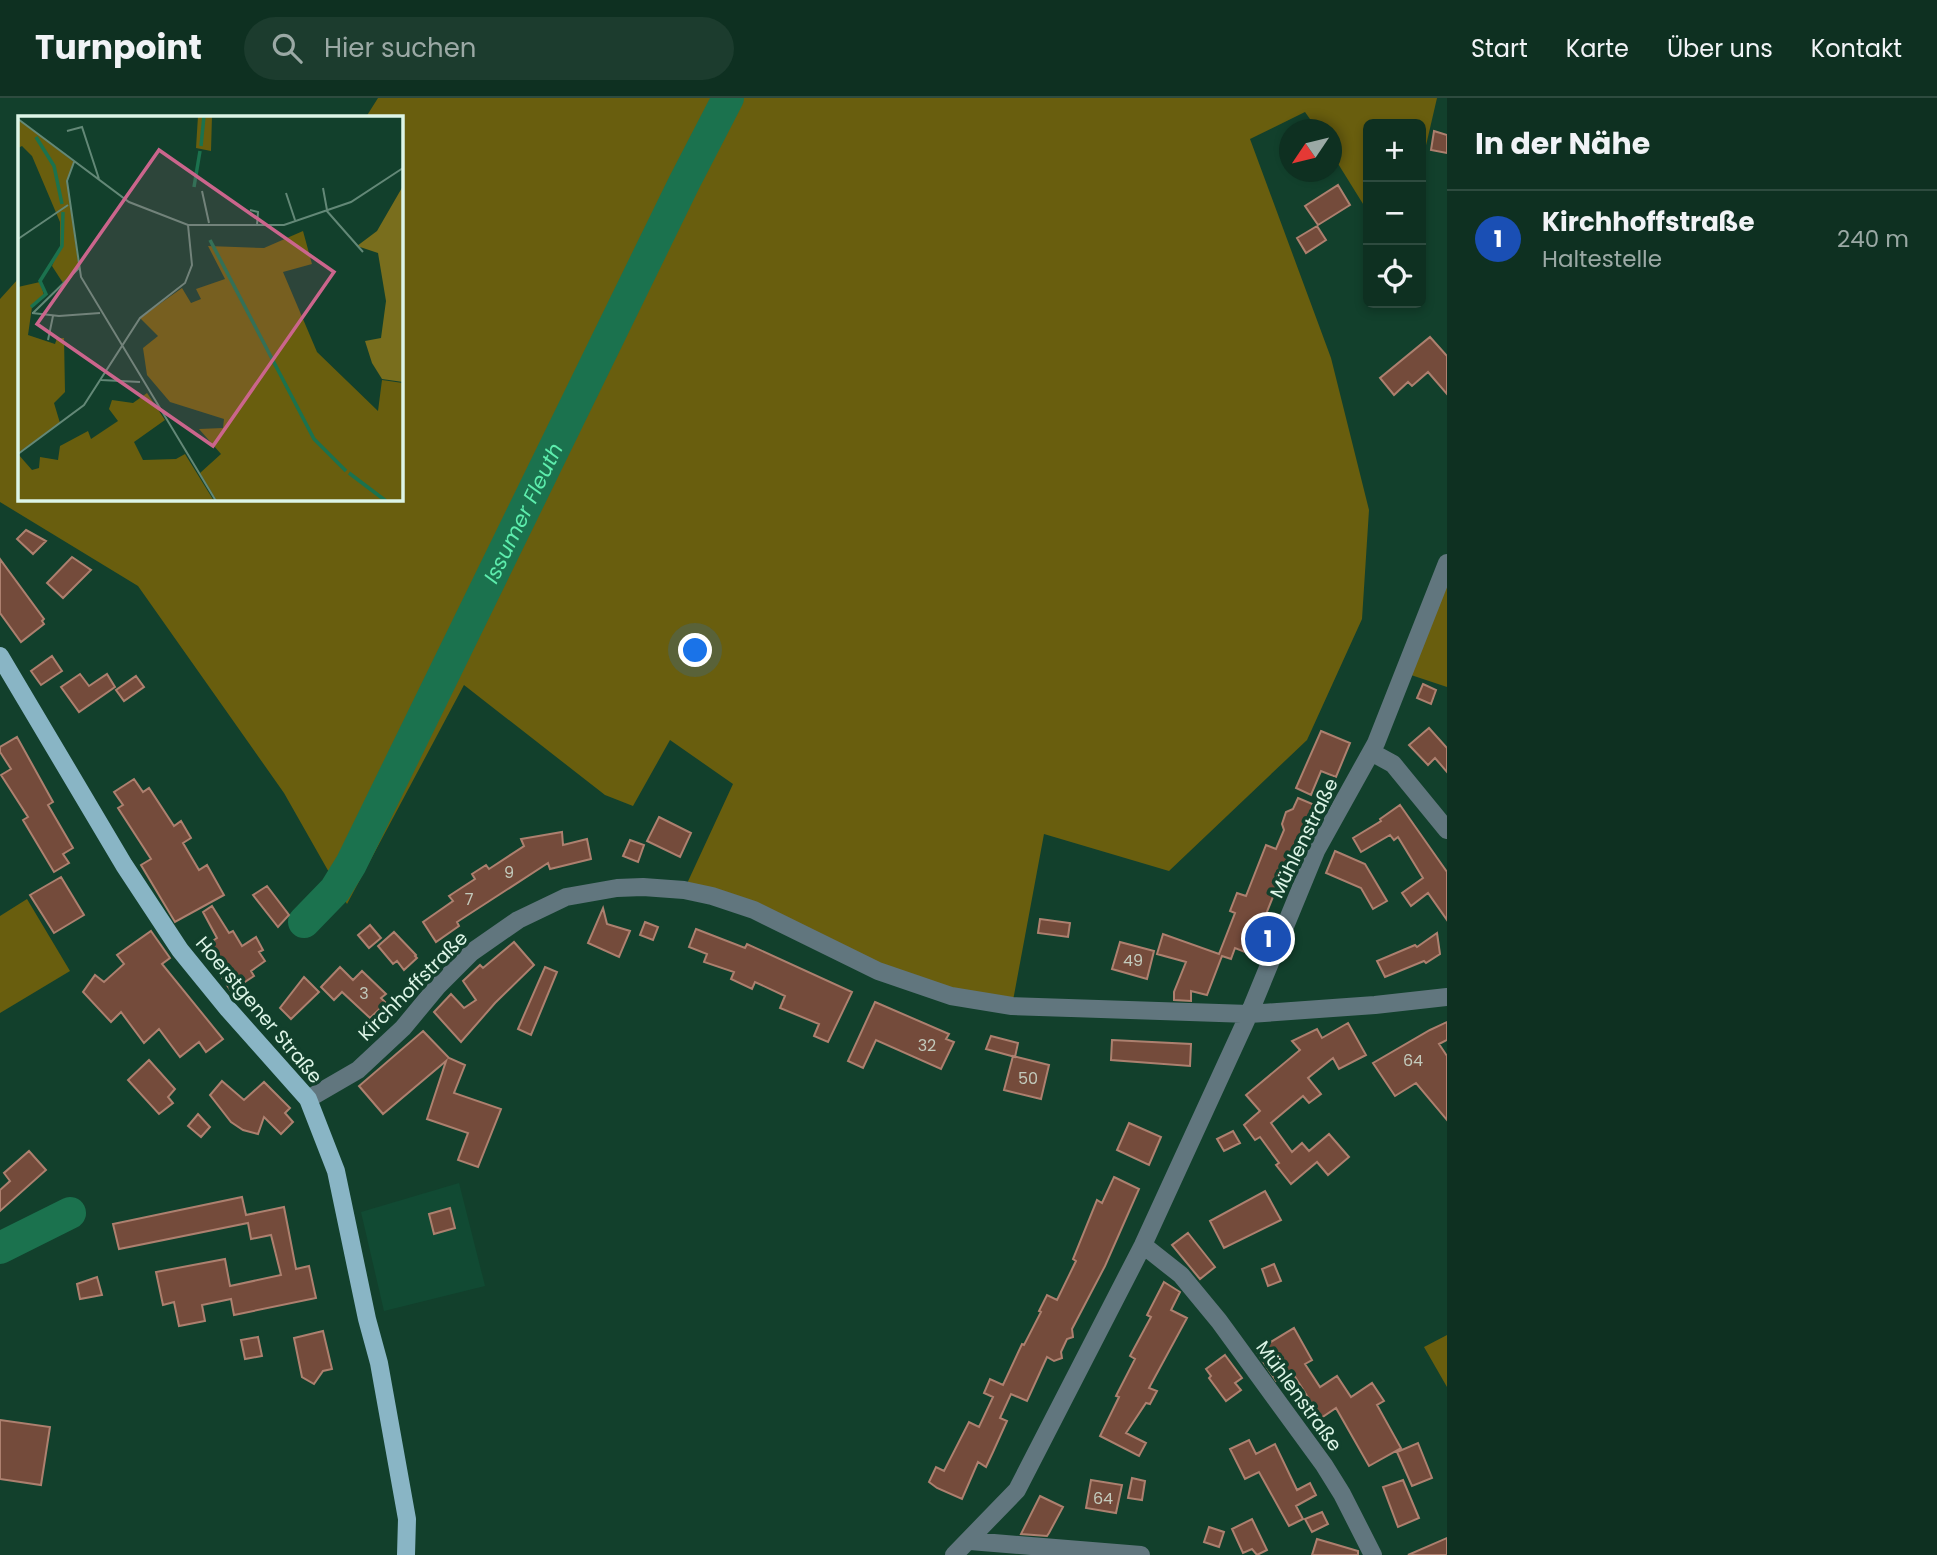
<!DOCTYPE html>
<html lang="de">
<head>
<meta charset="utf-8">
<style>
	:root { --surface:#0e3021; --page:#1c3c2e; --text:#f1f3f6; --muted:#9ba9a5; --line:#2e4b3f; --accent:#1a73e8 }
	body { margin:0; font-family:Poppins,sans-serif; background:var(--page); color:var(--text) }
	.controls { position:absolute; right:21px; top:21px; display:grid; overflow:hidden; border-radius:10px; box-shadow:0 4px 10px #0003 }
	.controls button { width:63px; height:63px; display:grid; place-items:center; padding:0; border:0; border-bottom:2px solid var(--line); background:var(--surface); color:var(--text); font:35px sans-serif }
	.compass { position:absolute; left:1279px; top:21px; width:63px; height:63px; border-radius:50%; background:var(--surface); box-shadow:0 4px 10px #0003; rotate:235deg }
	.you { position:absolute; left:696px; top:553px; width:24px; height:24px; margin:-18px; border:5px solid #fff; border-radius:50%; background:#1a73e8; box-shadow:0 0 0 10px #1a73e833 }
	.badge { display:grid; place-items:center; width:46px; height:46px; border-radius:50%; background:var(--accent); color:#fff; font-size:23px; font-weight:700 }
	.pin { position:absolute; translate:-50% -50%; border:4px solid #fff; box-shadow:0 2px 7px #0006 }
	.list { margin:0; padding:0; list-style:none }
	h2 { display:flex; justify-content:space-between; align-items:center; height:91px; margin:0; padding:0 28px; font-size:30px }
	h2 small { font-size:23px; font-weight:400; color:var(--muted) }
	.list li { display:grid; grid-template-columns:46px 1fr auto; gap:21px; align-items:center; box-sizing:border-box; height:98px; padding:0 28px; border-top:2px solid var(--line) }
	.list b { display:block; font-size:26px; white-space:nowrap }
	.list p { margin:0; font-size:23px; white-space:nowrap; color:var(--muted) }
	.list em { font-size:23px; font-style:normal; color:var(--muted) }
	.icon { flex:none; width:38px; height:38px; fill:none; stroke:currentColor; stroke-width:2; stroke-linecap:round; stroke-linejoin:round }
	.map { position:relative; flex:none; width:1447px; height:1457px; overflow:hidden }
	header { display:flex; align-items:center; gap:42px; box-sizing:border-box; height:98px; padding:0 35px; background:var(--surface); border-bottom:2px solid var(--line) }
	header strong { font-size:33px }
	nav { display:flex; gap:38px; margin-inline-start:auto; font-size:24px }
	.search { width:490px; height:63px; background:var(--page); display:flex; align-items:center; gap:18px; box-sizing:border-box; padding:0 24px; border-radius:38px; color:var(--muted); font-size:26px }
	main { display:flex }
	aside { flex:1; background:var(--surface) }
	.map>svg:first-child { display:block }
	.built { fill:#114a33 }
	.green { fill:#695e0e }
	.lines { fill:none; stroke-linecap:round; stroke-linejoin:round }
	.river { stroke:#1b724e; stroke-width:32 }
	.building { fill:#744b3b; stroke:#ad806f; stroke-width:2 }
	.minor { stroke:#61767e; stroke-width:18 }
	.major { stroke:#89b5c5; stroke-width:18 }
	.labels { text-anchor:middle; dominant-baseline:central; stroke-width:7; stroke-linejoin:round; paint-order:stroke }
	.number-label { font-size:16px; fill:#c3cabc }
	.street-label { font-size:19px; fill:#ddf5e7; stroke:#12402c }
	.water-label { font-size:21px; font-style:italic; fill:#5dedad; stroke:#12402c }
	.inset-river { fill:none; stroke:#1b724e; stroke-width:3.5 }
	.inset-road { fill:none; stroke:#638877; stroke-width:2 }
	.view { fill:#cb658c; fill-opacity:0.15; stroke:#cb658c; stroke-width:3.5 }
	.inset-edge { fill:none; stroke:#ddf5e7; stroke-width:3.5 }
</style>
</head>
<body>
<header>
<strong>Turnpoint</strong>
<div class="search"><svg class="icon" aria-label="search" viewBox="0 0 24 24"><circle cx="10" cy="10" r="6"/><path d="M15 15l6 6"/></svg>Hier suchen</div>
<nav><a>Start</a><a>Karte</a><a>Über uns</a><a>Kontakt</a></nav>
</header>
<main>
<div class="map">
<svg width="1447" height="1457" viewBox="0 0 1447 1457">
	<rect width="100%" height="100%" fill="#12402c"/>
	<!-- built -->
	<path class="built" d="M 459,1085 L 485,1188 L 384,1213 L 361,1114 Z"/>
	<!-- green -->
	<path class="green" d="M 378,0 L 1437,0 L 1421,69 L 1421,26 L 1368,26 L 1368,114 L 1332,56 L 1332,32 L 1317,31 L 1305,14 L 1250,41 L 1331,260 L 1369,412 L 1362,521 L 1307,642 L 1169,773 L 1044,736 L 1012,908 L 951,898 L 684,792 L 733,686 L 670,642 L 633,708 L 605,697 L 464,587 L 347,806 L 284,695 L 138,488 L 0,404 L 0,201 L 19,180 L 19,401 L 401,401 L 401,19 L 366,19 Z
		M 1447,465 L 1447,589 L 1402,574 Z
		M 27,801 L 70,873 L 0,915 L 0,818 Z
		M 1447,1237 L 1447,1289 L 1424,1249 Z"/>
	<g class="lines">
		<!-- river -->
		<g class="river">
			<path id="s1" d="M 304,824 L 335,792 L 351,766 L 684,85 L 728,0"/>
			<path d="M 0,1150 L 70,1115"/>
		</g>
	</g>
	<!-- building -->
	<path class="building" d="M 1434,33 L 1447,37 L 1447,55 L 1431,52 Z
		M 1338,87 L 1350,107 L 1318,127 L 1305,108 Z
		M 1317,128 L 1326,142 L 1306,155 L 1297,140 Z
		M 1430,239 L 1447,258 L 1447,296 L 1428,274 L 1412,288 L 1408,284 L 1394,297 L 1380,280 Z
		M 26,432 L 46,443 L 33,456 L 17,441 Z
		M 72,459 L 91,472 L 63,500 L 47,485 Z
		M 0,461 L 44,521 L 42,523 L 44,526 L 21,544 L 0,515 Z
		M 52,558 L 62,573 L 41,587 L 31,573 Z
		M 80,576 L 89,588 L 107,576 L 115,589 L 79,614 L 61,589 Z
		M 136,578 L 144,589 L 124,603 L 116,592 Z
		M 1423,586 L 1436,592 L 1431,606 L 1417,600 Z
		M 1429,630 L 1447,650 L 1447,674 L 1435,660 L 1428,667 L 1409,647 Z
		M 1321,633 L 1350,645 L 1336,679 L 1321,673 L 1311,697 L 1296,690 Z
		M 17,639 L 53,704 L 48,707 L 73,750 L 63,756 L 69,765 L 54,774 L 23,722 L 28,719 L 1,677 L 11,671 L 0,654 L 0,649 Z
		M 134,681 L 143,694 L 149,690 L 174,728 L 181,723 L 191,740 L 183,745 L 199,772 L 207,767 L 224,797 L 175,824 L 141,767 L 151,761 L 118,710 L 123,707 L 114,694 Z
		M 1298,700 L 1317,708 L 1298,752 L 1293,749 L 1250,856 L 1235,850 L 1231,861 L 1222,858 L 1207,897 L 1191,893 L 1191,903 L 1174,902 L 1174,894 L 1186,864 L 1157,856 L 1163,836 L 1219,856 L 1235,815 L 1230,813 L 1237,795 L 1246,798 L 1266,747 L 1276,751 L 1284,732 L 1282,726 L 1286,714 L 1293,711 Z
		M 1400,707 L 1447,774 L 1447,822 L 1428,795 L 1411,808 L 1402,795 L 1423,780 L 1398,739 L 1394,742 L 1390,737 L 1361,754 L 1353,740 L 1381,723 L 1380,721 Z
		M 659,719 L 691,735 L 680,759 L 647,743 Z
		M 562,734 L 563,747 L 587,741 L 591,761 L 550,771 L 548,765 L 457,824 L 459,828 L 436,844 L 423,824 L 453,803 L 449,798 L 475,781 L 472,776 L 486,767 L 489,771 L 524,748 L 521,741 Z
		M 630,742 L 644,747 L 638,764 L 623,758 Z
		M 1335,753 L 1365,766 L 1387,803 L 1373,811 L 1361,790 L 1326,775 Z
		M 61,779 L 84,817 L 54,835 L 30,797 Z
		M 267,788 L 289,817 L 278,829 L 253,797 Z
		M 212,808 L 229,835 L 233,833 L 242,848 L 256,839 L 263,852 L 259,854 L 265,863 L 251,873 L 254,878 L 231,893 L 202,850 L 217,840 L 203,814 Z
		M 603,810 L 607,826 L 630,833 L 619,859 L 588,845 Z
		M 1040,821 L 1070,825 L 1068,839 L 1038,835 Z
		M 645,824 L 658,829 L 653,842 L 640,837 Z
		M 370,827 L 381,840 L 369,850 L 358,837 Z
		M 696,831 L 745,850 L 747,846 L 852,894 L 828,944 L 814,938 L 819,926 L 780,910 L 785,898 L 755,884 L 752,891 L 731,881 L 734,874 L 704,864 L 707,856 L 689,849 Z
		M 151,833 L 170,860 L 162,866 L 223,941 L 206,954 L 199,944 L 180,959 L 159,931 L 144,945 L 121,914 L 111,924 L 83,894 L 95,877 L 104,884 L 124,866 L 117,857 Z
		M 394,834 L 416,857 L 415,858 L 417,860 L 404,872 L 397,863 L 393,866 L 378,848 Z
		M 1437,835 L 1440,856 L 1426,865 L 1424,863 L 1385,879 L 1377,863 L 1415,847 L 1417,849 Z
		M 514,844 L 534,867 L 495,905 L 461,944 L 434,914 L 451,896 L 464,910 L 476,902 L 463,883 L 480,867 L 483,870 Z
		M 1120,844 L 1154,853 L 1147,881 L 1112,871 Z
		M 340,869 L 353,882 L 362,873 L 386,896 L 381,900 L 386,905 L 370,920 L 342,894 L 334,902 L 321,889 Z
		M 545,869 L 557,874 L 531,937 L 518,931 Z
		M 304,879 L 319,894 L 291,921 L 280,910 Z
		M 875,904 L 949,936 L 946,941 L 954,944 L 941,971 L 876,942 L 863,970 L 848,963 Z
		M 1447,924 L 1447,942 L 1439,946 L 1447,958 L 1447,1022 L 1416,985 L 1395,998 L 1373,965 L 1430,932 Z
		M 1348,925 L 1366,957 L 1339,971 L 1333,960 L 1308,980 L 1321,996 L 1309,1005 L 1303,998 L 1271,1025 L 1292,1054 L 1302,1045 L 1309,1053 L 1329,1036 L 1349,1059 L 1328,1077 L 1317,1064 L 1291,1086 L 1276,1067 L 1279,1065 L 1260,1039 L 1255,1042 L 1244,1027 L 1260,1013 L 1246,997 L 1300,952 L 1292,943 L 1317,931 L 1322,940 Z
		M 423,933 L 449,960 L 465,967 L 454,995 L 501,1011 L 478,1069 L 458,1062 L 468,1035 L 427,1021 L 446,963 L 383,1016 L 359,988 Z
		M 991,938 L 1018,945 L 1015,959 L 986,951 Z
		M 1112,942 L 1191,946 L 1190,968 L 1111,962 Z
		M 1013,958 L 1049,967 L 1041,1001 L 1004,992 Z
		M 149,962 L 175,991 L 168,999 L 173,1005 L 159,1016 L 128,982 Z
		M 222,983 L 244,1002 L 264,984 L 290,1010 L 285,1015 L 293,1024 L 281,1036 L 264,1019 L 258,1036 L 243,1032 L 231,1024 L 210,997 Z
		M 198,1016 L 210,1029 L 201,1039 L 188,1028 Z
		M 1129,1025 L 1161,1039 L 1149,1067 L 1117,1052 Z
		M 1233,1033 L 1240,1045 L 1224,1053 L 1217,1041 Z
		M 29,1053 L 46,1072 L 0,1113 L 0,1092 L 10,1083 L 4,1075 Z
		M 1114,1079 L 1139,1091 L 1105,1168 L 1072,1231 L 1073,1239 L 1067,1241 L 1061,1254 L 1062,1260 L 1054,1263 L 1047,1259 L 1027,1303 L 1011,1296 L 1000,1320 L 1007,1323 L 993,1354 L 986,1369 L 978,1364 L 962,1401 L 937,1390 L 929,1384 L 936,1369 L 944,1373 L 969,1324 L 979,1329 L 993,1299 L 984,1295 L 990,1281 L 1003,1287 L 1022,1246 L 1024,1247 L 1041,1214 L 1039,1213 L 1047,1197 L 1057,1202 L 1076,1163 L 1073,1161 L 1097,1102 L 1102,1105 Z
		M 1265,1093 L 1281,1122 L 1224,1150 L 1210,1123 Z
		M 242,1099 L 246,1117 L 284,1109 L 296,1171 L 309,1168 L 316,1200 L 234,1217 L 231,1201 L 202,1207 L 205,1223 L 179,1228 L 174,1204 L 163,1207 L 156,1174 L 225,1161 L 230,1188 L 281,1177 L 271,1137 L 251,1141 L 248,1125 L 119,1151 L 113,1126 Z
		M 450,1110 L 455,1130 L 434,1136 L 429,1116 Z
		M 1188,1135 L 1215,1169 L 1200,1181 L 1172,1147 Z
		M 1274,1166 L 1281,1183 L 1268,1188 L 1262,1171 Z
		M 97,1179 L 102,1197 L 80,1201 L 77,1186 Z
		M 1164,1184 L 1180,1194 L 1171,1212 L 1187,1220 L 1149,1290 L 1157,1293 L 1150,1306 L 1146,1305 L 1126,1335 L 1146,1345 L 1139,1358 L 1100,1338 L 1119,1299 L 1116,1298 L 1135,1261 L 1130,1258 L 1151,1219 L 1147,1217 Z
		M 1294,1230 L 1312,1262 L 1305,1266 L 1320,1289 L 1337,1278 L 1351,1299 L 1372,1285 L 1384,1303 L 1377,1307 L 1401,1350 L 1369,1368 L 1336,1310 L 1321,1320 L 1292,1274 L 1276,1283 L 1256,1253 Z
		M 323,1233 L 332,1271 L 323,1273 L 314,1286 L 302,1279 L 294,1240 Z
		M 258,1239 L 262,1258 L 245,1261 L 241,1242 Z
		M 1225,1257 L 1242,1280 L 1235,1285 L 1241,1292 L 1226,1303 L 1209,1280 L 1211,1278 L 1206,1271 Z
		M 0,1322 L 50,1329 L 41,1387 L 0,1381 Z
		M 1249,1342 L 1256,1356 L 1275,1346 L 1297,1392 L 1310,1385 L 1316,1397 L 1296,1408 L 1303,1421 L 1289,1428 L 1259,1374 L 1245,1381 L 1230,1351 Z
		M 1418,1345 L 1432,1380 L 1412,1388 L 1397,1354 Z
		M 1132,1380 L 1145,1383 L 1142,1402 L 1128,1400 Z
		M 1091,1382 L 1122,1387 L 1116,1415 L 1086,1410 Z
		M 1403,1382 L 1419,1420 L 1398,1429 L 1383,1389 Z
		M 1040,1398 L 1063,1409 L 1049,1435 L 1047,1438 L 1021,1436 Z
		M 1322,1414 L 1328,1426 L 1312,1434 L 1305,1421 Z
		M 1252,1421 L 1267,1452 L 1257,1457 L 1252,1451 L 1243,1455 L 1232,1431 Z
		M 1209,1429 L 1224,1434 L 1219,1449 L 1204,1444 Z
		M 1447,1440 L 1447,1457 L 1408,1457 Z
		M 1317,1441 L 1358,1453 L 1358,1457 L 1312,1457 Z"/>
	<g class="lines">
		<!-- minor -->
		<path class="minor" d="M 1371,654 L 1393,666 L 1447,732
			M 308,1001 L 358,972 L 403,930 L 437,889 L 472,854 L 518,822 L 566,799 L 617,790 L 643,789 L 684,792 L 712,798 L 754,812 L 878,873 L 951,898 L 1012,908 L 1249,916 L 1375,907 L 1447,899
			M 1143,1147 L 1181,1177 L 1219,1223 L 1324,1367 L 1342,1396 L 1373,1457
			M 970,1443 L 1141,1457
			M 954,1457 L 1017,1392 L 1143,1147 L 1249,916 L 1316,753 L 1376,645 L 1447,465"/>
		<!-- major -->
		<path class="major" d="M 0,558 L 124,767 L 180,852 L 228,911 L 308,1001 L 336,1073 L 367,1221 L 379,1265 L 407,1421 L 406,1457"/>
	</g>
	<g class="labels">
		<!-- number labels -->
		<g class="number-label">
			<text x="509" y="774">9</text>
			<text x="469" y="801">7</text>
			<text x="1133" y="862">49</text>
			<text x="364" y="895">3</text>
			<text x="927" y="947">32</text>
			<text x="1413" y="962">64</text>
			<text x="1028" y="980">50</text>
			<text x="1103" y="1400">64</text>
		</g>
		<!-- street labels -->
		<g class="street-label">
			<text transform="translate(1304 740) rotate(-64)">Mühlenstraße</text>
			<text transform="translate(413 888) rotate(-45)">Kirchhoffstraße</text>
			<text transform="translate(259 912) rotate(50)">Hoerstgener Straße</text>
			<text transform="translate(1299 1298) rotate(54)">Mühlenstraße</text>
		</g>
		<!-- water labels -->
		<g class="water-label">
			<text stroke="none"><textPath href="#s1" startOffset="466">Issumer Fleuth</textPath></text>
		</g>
	</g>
	<!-- overview -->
	<g transform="translate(18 18)">
		<rect width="385" height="385" fill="#12402c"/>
		<path d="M 180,0 L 194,0 L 193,35 L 178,32 ZM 0,3 L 56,46 L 49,65 L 61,152 L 47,170 L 34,150 L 42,131 L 42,106 L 14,40 L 4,30 L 0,32 ZM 285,115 L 294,148 L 265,156 L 299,236 L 360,295 L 364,264 L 385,267 L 385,385 L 199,385 L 182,357 L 203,338 L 181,313 L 205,312 L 206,303 L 152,286 L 129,259 L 125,232 L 140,220 L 122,202 L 164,172 L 173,187 L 183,183 L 178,173 L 207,163 L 190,130 L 246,132 ZM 22,166 L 26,179 L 14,191 L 10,219 L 37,228 L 39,222 L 46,222 L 47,276 L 36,287 L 42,307 L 0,337 L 0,171 ZM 129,277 L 147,304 L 116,326 L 125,344 L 158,343 L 167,338 L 196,385 L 0,385 L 0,338 L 14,354 L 21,352 L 22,341 L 40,344 L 42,330 L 70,315 L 73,323 L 100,305 L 91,293 L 94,284 L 115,287 Z" fill="#695e0e"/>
		<path d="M 385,70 L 385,266 L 364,263 L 354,247 L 347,225 L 363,222 L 368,185 L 360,137 L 339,130 L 359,115 Z" fill="#796e1d"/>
		<path class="inset-river" d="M 18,21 L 36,50 L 44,88M 183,30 L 186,0M 176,71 L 182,35M 192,124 L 296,323 L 328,355M 13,191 L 28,178 L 22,165 L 44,130 L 45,96M 331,357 L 368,385"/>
		<path class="inset-road" d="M 0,3 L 111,86 L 170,109 L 266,109 L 333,86 L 385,52M 49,15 L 64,11 L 81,63M 56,46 L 49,65 L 63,161 L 198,385M 305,72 L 309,94M 184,75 L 191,107M 268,77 L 277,104M 232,94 L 240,96 L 239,109M 308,94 L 345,136M 0,123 L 50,89M 14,197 L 41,200 L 82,197M 15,197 L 61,152M 30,224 L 35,200M 83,264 L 122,266M 0,338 L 66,289 L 122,202 L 167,167 L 174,149 L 170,109"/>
		<path class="view" d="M 141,34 L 316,156 L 195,330 L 19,208 Z"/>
		<rect width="385" height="385" class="inset-edge"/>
	</g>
</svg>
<div class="controls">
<button>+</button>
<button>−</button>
<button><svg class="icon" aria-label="locate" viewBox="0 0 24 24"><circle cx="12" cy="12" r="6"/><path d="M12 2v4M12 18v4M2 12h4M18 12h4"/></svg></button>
</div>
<svg class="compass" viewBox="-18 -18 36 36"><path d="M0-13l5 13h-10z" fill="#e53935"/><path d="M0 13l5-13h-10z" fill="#9ba9a5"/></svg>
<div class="you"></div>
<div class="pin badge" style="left:1268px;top:841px;background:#1a4fb4">1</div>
</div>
<aside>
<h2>In der Nähe<small></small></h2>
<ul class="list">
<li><span class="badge" style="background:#1a4fb4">1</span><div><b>Kirchhoffstraße</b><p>Haltestelle</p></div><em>240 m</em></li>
</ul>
</aside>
</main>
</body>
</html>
